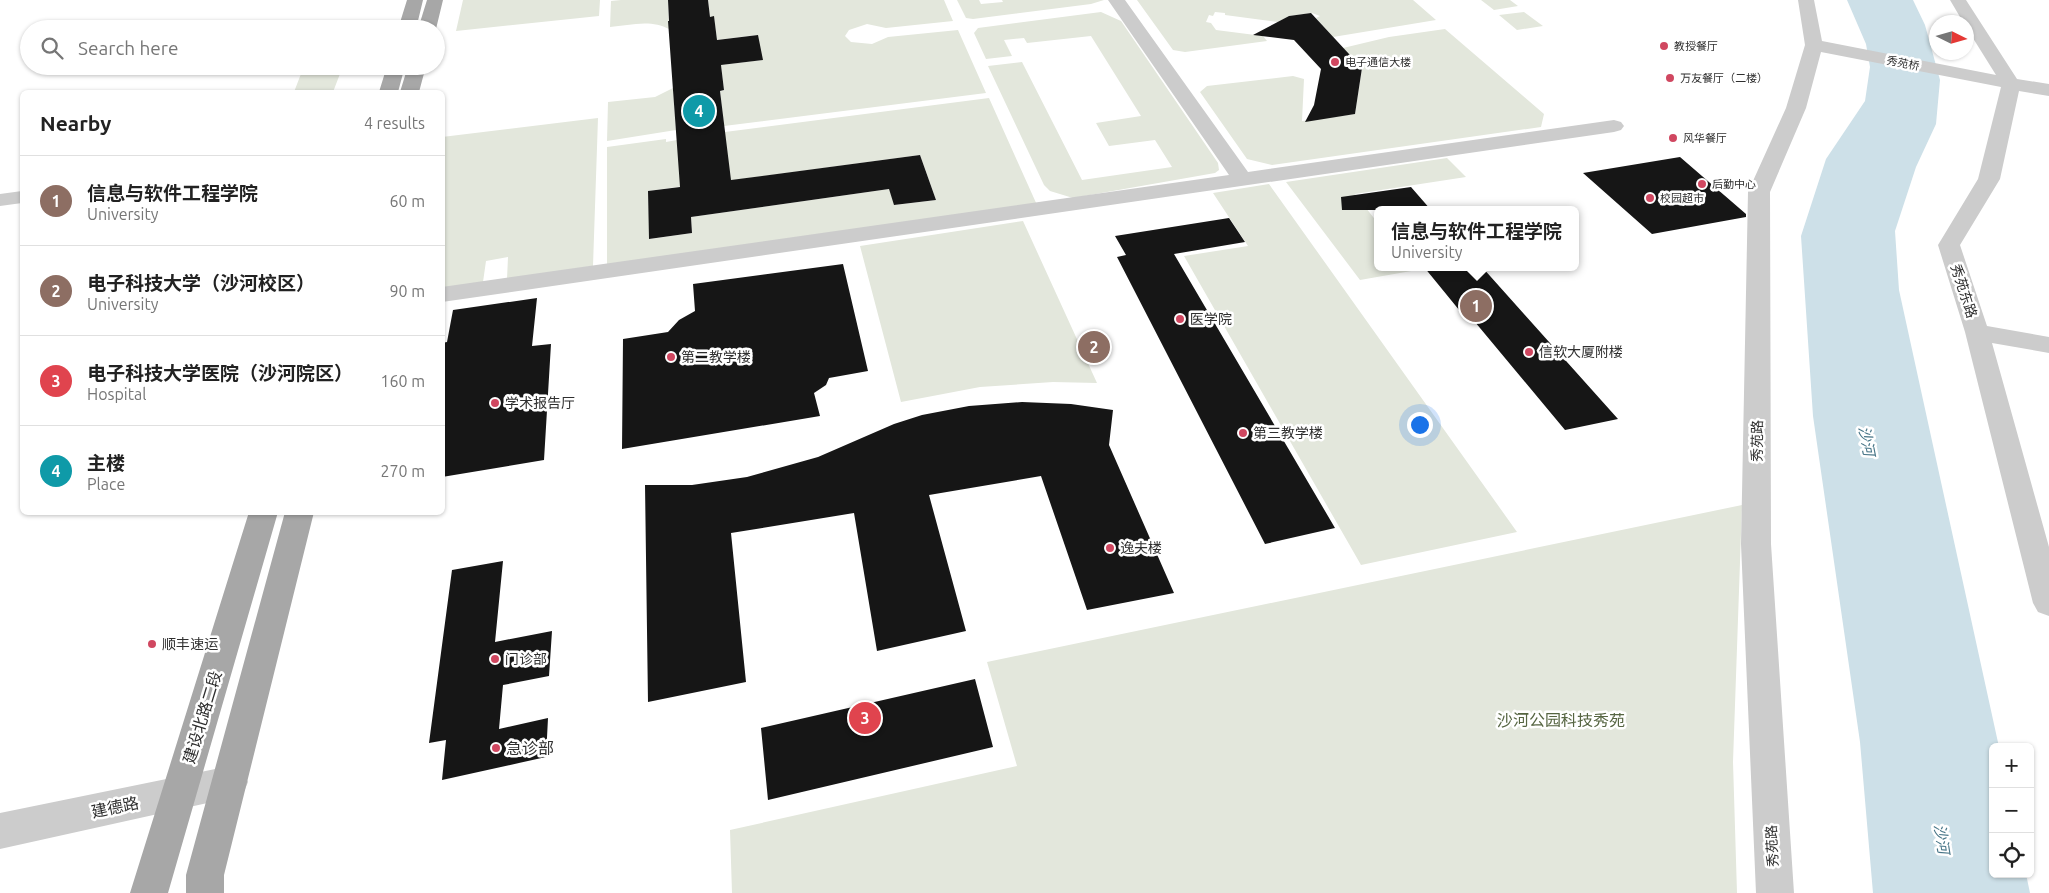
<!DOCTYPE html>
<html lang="en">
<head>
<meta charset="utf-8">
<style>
	:root { --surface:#fff; --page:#f2f2f2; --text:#222; --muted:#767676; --line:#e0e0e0; --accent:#d04760 }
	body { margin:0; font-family:Ubuntu,"Noto Sans SC",sans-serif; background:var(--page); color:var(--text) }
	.controls { position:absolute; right:15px; bottom:15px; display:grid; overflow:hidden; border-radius:8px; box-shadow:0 1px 4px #0004 }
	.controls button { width:45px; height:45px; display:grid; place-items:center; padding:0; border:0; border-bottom:1px solid var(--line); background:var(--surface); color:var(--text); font:25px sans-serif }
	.compass { position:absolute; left:1929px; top:15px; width:45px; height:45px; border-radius:50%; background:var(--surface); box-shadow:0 1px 4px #0004; rotate:95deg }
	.you { position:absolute; left:1419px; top:424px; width:18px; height:18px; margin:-12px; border:4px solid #fff; border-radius:50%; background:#1a73e8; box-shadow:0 0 0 8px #1a73e833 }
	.badge { display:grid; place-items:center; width:32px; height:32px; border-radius:50%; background:var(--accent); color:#fff; font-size:16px; font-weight:700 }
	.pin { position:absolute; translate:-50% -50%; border:2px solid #fff; box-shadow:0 1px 5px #0006 }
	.popup { position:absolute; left:1374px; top:206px; width:205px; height:65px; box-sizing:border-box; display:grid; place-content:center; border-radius:8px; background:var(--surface); filter:drop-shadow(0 1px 4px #0005); font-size:16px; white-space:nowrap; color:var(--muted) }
	.popup b { font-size:19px; color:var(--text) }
	.popup::after { content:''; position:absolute; left:50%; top:100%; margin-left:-10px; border:10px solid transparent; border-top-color:var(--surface) }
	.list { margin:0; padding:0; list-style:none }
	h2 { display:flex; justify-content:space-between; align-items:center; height:65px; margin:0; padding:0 20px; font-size:21px }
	h2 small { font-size:16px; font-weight:400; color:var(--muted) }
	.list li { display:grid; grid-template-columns:32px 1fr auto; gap:15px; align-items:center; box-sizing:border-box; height:90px; padding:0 20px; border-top:1px solid var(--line) }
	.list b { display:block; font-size:19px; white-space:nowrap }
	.list p { margin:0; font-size:16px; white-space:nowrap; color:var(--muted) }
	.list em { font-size:16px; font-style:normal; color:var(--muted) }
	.icon { flex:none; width:28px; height:28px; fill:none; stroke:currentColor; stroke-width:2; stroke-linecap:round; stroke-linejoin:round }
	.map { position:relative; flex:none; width:2049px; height:893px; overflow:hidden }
	.search { position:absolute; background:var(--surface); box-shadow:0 1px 4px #0004; left:20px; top:20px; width:425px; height:55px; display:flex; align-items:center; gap:12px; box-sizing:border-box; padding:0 18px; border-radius:28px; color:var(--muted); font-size:19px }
	.panel { position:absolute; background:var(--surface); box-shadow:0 1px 4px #0004; left:20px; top:90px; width:425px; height:425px; border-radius:8px }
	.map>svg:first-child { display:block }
	.green { fill:#e3e7dc }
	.water { fill:#cde0e8 }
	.building { fill:#161616 }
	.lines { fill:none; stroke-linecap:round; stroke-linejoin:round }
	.street { fill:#ccc; fill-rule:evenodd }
	.primary { fill:#a7a7a7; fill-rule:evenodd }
	.poi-dot { fill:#d04760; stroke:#fff; stroke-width:2 }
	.labels { text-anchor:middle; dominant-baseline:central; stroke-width:5; stroke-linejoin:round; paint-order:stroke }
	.far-poi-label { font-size:11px; fill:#2f2f2f; stroke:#fff; text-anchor:start }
	.far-street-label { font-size:11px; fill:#2f2f2f; stroke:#fff }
	.street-label { font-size:14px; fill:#2f2f2f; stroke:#fff }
	.poi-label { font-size:14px; fill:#2f2f2f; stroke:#fff; text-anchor:start }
	.water-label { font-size:15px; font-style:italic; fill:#477587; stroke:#fff }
	.near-street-label { font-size:16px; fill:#2f2f2f; stroke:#fff }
	.near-park-label { font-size:16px; fill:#566542; stroke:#fff }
	.near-poi-label { font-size:16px; fill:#2f2f2f; stroke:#fff; text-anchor:start }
</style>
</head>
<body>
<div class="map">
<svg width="2049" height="893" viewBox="0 0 2049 893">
	<rect width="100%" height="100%" fill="#fff"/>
	<!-- green -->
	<path class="green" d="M 463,0 L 600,0 L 599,16 L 456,31 Z
		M 621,0 L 668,0 L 669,29 C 652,19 629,25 610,27 L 611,1 Z
		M 708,0 L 944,0 L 953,21 L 886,28 L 867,24 L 849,30 L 845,36 L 851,42 L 872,44 L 888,37 L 958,30 L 986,93 L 724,126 L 720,91 L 724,90 L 721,65 L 762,60 L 757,35 L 717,40 L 714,17 L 710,17 Z
		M 957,0 L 979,0 L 981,4 L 1003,2 L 1002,0 L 1104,0 L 1091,4 L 973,19 L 966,18 Z
		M 1137,0 L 1413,0 L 1436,20 L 1333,37 L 1316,18 L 1320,16 L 1312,13 L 1289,16 L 1278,22 L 1225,15 L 1225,13 L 1215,12 L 1213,16 L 1209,15 L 1206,22 L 1211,23 L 1216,30 L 1263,36 L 1267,41 L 1185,52 L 1173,50 Z
		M 1481,0 L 1510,0 L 1518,6 L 1494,10 Z
		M 1101,12 L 1121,21 L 1218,163 L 1219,170 L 1215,173 L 1073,198 L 1050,191 L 1044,185 L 988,66 L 1022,62 L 1082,180 L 1172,167 L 1155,140 L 1109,146 L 1096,123 L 1141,116 L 1091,36 L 1027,43 L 1024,38 L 1004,40 L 1012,56 L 986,59 L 974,33 L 978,28 Z
		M 1524,12 L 1543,26 L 1517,30 L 1499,15 Z
		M 1445,29 L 1544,114 L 1541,127 L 1272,165 L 1247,159 L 1200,92 L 1207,86 L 1293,76 L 1304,79 L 1302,121 L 1355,114 L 1362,68 L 1343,48 L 1389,37 Z
		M 304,66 L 343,66 L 333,92 L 294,92 Z
		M 673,88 L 676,130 L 607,141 L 608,102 L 655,97 Z
		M 989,98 L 1037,205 L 607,266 L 607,147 L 666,139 L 666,142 L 677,140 L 699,184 L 648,191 L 650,239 L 692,233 L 691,217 L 875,191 L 889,189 L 895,205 L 936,200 L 920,155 L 713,183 L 725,132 Z
		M 598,118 L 593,266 L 507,279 L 508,257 L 486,261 L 483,282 L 443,288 L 442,137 Z
		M 1447,158 L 1466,177 L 1355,194 L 1377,222 L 1377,267 L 1414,267 L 1417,270 L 1360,280 L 1286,182 Z
		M 1269,184 L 1517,532 L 1361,565 L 1184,256 L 1248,246 L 1213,193 Z
		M 1023,221 L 1097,383 L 1053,382 L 980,387 L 901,402 L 860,246 Z
		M 1742,505 L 1733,762 L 1737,893 L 732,893 L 730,830 L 1017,766 L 987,662 Z"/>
	<!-- water -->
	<path class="water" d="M 1847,0 L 1913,0 L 1925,25 L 1940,80 L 1936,124 L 1916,167 L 1895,231 L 1899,290 L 1999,747 L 1993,747 L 1993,874 L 2026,874 L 2030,893 L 1873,893 L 1860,742 L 1813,416 L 1801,236 L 1826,159 L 1865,101 L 1870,67 L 1866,44 Z"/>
	<!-- building -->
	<path class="building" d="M 668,0 L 708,0 L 710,17 L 714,16 L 717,40 L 758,35 L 763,60 L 721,65 L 724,90 L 720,91 L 731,180 L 920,155 L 936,200 L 894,205 L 889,189 L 691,217 L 692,233 L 649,239 L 648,191 L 680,187 L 668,21 L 669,21 Z
		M 1311,13 L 1362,68 L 1355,114 L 1305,122 L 1314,105 L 1321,69 L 1294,40 L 1253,35 L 1289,16 Z
		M 1680,157 L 1746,214 L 1746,217 L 1652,234 L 1583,173 Z
		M 1411,187 L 1431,210 L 1342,210 L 1341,197 Z
		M 1229,218 L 1245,242 L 1174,254 L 1335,528 L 1265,544 L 1117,257 L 1126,255 L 1115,236 Z
		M 843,264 L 868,371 L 829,378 L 826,385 L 814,393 L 820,416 L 622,449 L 623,339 L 668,332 L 679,320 L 695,311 L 693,284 Z
		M 1424,267 L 1482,267 L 1618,419 L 1565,430 L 1470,316 L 1464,316 Z
		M 537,298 L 532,346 L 551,344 L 544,460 L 442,477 L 442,343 L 447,342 L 453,310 Z
		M 1022,402 L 1071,404 L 1113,410 L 1109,445 L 1174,593 L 1087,610 L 1041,476 L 929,495 L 966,631 L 877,651 L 854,513 L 731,533 L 746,682 L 648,702 L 645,485 L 692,485 L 747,477 L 818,457 L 894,424 L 922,415 L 969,406 Z
		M 503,561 L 495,642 L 552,631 L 549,676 L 503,685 L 499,729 L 548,718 L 546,757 L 442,780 L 446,740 L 429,743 L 452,570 Z
		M 975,679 L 993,747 L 768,800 L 761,728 Z"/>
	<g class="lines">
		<!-- street -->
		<path class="street" d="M 1108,0 L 1125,0 L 1248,172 L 1614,120 L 1621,122 L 1624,126 L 1621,130 L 1614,132 L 442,302 L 442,287 L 1229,175 Z
			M 1798,0 L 1814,0 L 1822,41 L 1996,75 L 1966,27 L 1966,22 L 1963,22 L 1950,0 L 1966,0 L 2017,79 L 2049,84 L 2049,96 L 2019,91 L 2000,179 L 1960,245 L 1987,326 L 2049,337 L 2049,353 L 1992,343 L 2049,547 L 2049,616 L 2038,612 L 2033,603 L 1965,332 L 1938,245 L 1978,179 L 2001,87 L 1821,52 L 1806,108 L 1770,192 L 1771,544 L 1794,893 L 1756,893 L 1741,544 L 1748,192 L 1786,108 L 1805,45 Z
			M 22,191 L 22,203 L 0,206 L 0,194 Z
			M 230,766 L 243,770 L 248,782 L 243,794 L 230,798 L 0,849 L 0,813 Z"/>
		<!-- primary -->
		<path class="primary" d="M 407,0 L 423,0 L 416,29 L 398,29 Z
			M 427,0 L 443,0 L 436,29 L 418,29 Z
			M 387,66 L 405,66 L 398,92 L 379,92 Z
			M 408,66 L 426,66 L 419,92 L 400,92 Z
			M 249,512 L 278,512 L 168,893 L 130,893 Z
			M 285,512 L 314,512 L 224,875 L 224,893 L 186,893 L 186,875 Z"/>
	</g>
	<!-- markers -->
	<g class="poi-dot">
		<circle cx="1664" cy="46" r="5"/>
		<circle cx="1335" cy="62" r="5"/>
		<circle cx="1670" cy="78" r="5"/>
		<circle cx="1673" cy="138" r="5"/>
		<circle cx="1702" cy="184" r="5"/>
		<circle cx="1650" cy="198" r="5"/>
		<circle cx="1180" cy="319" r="5"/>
		<circle cx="1529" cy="352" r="5"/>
		<circle cx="671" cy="357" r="5"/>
		<circle cx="495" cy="403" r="5"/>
		<circle cx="1243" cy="433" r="5"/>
		<circle cx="1110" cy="548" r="5"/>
		<circle cx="152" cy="644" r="5"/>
		<circle cx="495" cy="659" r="5"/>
		<circle cx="496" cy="748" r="5"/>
	</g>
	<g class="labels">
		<!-- far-poi labels -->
		<g class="far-poi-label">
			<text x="1674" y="46">教授餐厅</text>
			<text x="1345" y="62">电子通信大楼</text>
			<text x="1680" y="78">万友餐厅（二楼）</text>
			<text x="1683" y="138">风华餐厅</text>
			<text x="1712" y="184">后勤中心</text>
			<text x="1660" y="198">校园超市</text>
		</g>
		<!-- far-street labels -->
		<g class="far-street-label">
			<text transform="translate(1903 63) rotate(11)">秀苑桥</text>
		</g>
		<!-- street labels -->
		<g class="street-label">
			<text transform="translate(1964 291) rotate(72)">秀苑东路</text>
			<text transform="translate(1757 441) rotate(-89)">秀苑路</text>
			<text transform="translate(1772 846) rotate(-93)">秀苑路</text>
		</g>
		<!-- poi labels -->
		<g class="poi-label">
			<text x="1190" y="319">医学院</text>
			<text x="1539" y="352">信软大厦附楼</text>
			<text x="681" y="357">第二教学楼</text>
			<text x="505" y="403">学术报告厅</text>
			<text x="1253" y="433">第三教学楼</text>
			<text x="1120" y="548">逸夫楼</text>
			<text x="162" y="644">顺丰速运</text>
			<text x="505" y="659">门诊部</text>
		</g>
		<!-- water labels -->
		<g class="water-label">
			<text transform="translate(1867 441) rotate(79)">沙河</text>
			<text transform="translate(1942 839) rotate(81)">沙河</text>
		</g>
		<!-- near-street labels -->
		<g class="near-street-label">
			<text transform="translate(202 717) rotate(-73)">建设北路二段</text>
			<text transform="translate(115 807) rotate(-12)">建德路</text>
		</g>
		<!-- near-park labels -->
		<g class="near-park-label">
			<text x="1561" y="720">沙河公园科技秀苑</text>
		</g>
		<!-- near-poi labels -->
		<g class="near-poi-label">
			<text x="506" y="748">急诊部</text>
		</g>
	</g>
</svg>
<div class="controls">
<button>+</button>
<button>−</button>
<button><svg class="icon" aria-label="locate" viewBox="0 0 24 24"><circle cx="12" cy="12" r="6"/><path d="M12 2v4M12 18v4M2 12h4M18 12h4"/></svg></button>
</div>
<svg class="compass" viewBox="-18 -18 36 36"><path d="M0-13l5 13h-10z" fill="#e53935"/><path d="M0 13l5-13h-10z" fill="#767676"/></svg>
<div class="you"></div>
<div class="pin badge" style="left:1476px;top:306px;background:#8d6e63">1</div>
<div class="popup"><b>信息与软件工程学院</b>University</div>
<div class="pin badge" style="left:1094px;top:347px;background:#8d6e63">2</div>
<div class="pin badge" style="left:865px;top:718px;background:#e0444e">3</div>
<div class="pin badge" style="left:699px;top:111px;background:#0f9aa8">4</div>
<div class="search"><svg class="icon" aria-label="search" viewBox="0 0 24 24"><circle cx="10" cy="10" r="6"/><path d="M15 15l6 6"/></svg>Search here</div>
<section class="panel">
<h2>Nearby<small>4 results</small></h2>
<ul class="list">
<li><span class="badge" style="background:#8d6e63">1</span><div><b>信息与软件工程学院</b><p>University</p></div><em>60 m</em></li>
<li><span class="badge" style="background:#8d6e63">2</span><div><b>电子科技大学（沙河校区）</b><p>University</p></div><em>90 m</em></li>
<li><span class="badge" style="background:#e0444e">3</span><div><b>电子科技大学医院（沙河院区）</b><p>Hospital</p></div><em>160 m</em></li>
<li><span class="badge" style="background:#0f9aa8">4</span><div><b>主楼</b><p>Place</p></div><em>270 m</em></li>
</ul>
</section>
</div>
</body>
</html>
